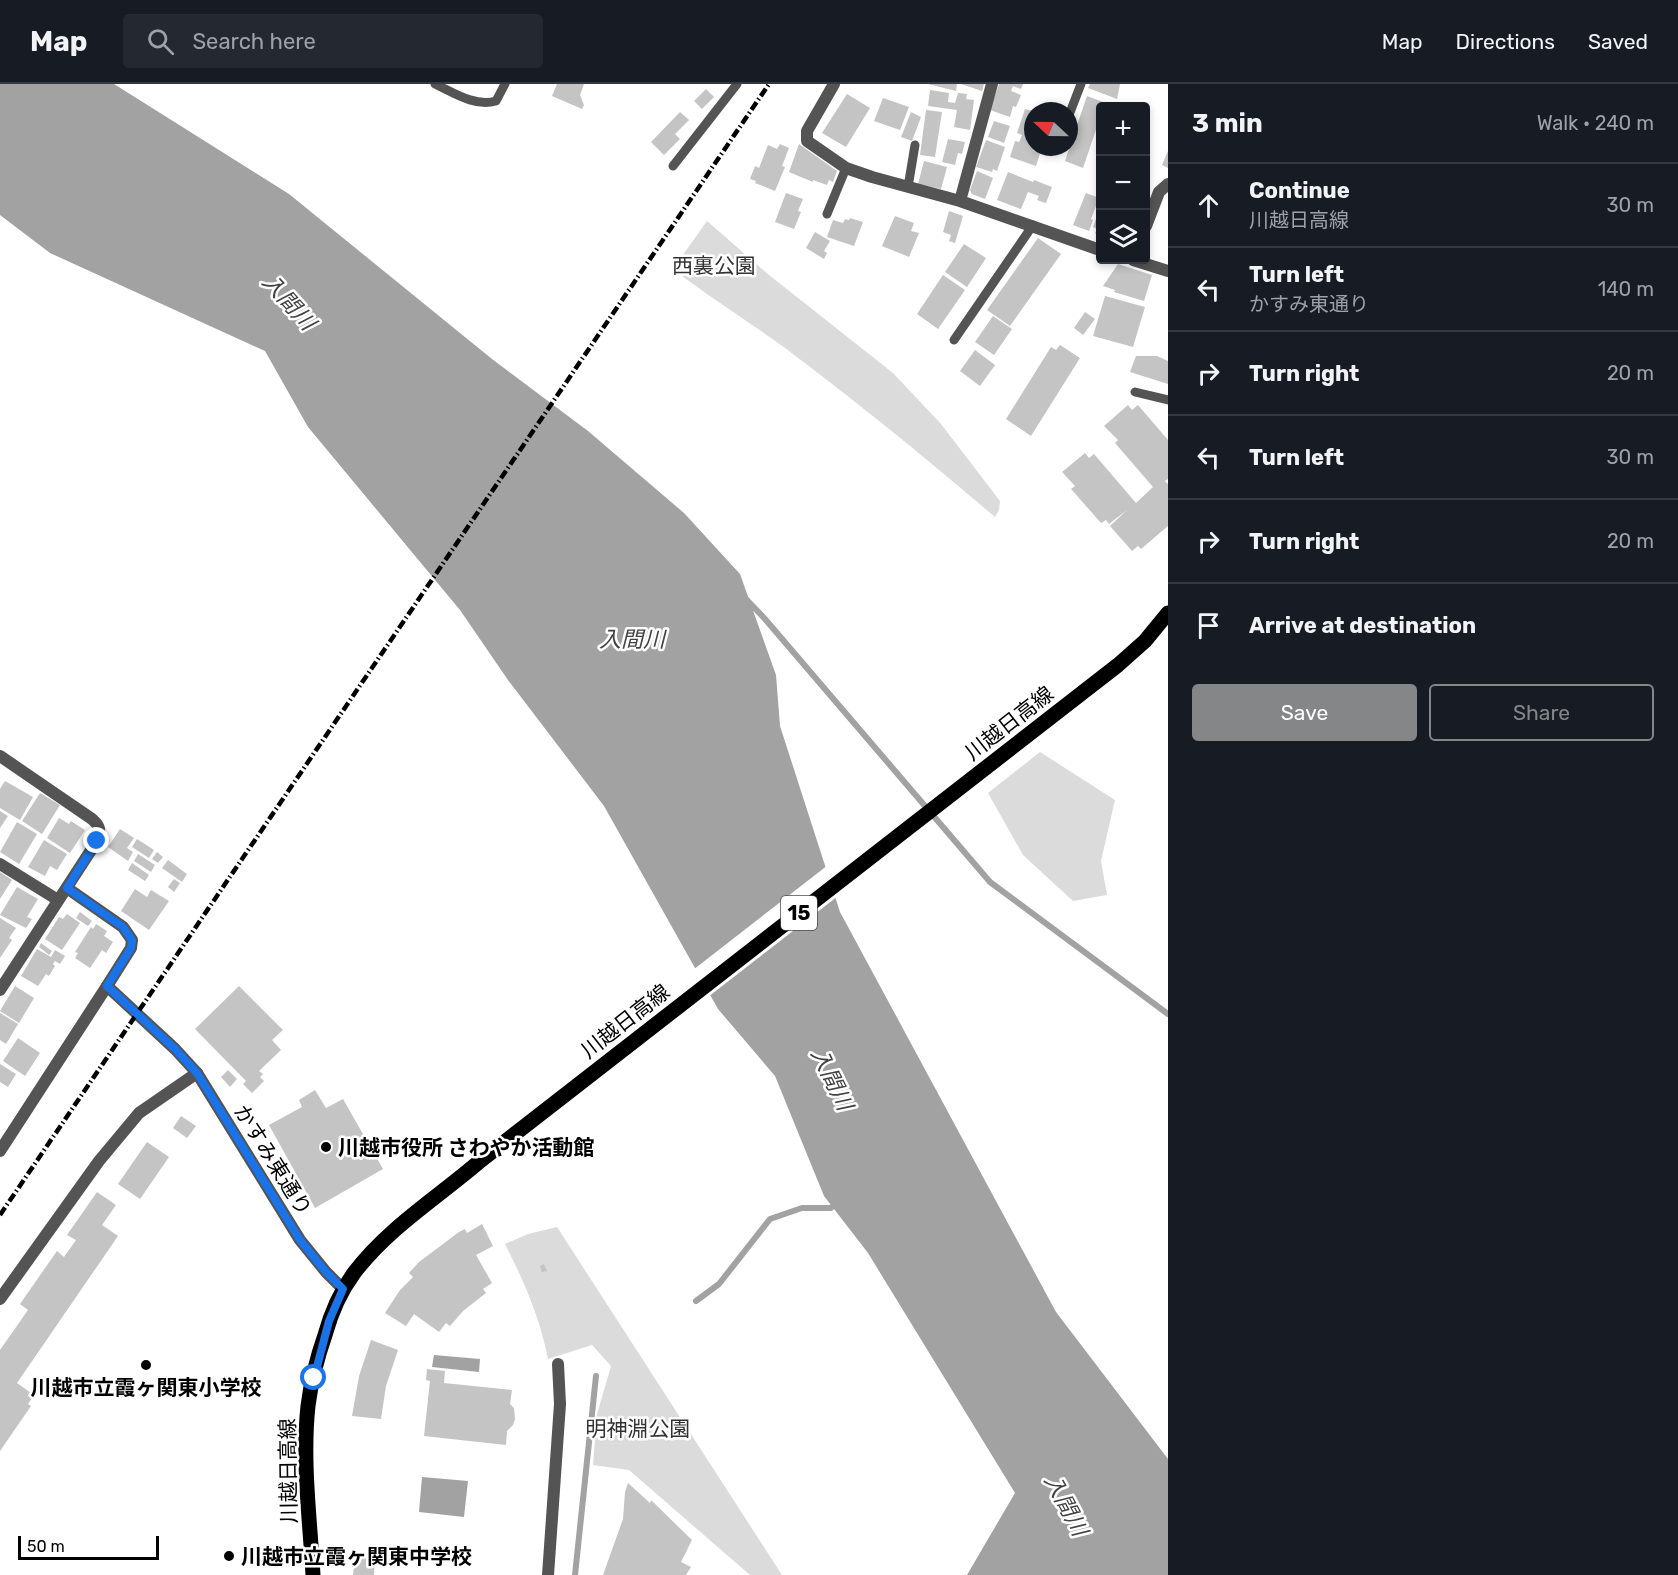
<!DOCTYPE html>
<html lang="en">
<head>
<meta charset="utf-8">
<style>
	:root { --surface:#171b24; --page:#242831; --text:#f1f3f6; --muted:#9ea1a6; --line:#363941; --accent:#858687 }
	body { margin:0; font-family:Rubik,"Noto Sans JP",sans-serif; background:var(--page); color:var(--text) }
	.controls { position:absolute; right:18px; top:18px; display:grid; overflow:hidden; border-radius:6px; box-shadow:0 3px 9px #0003 }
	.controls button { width:54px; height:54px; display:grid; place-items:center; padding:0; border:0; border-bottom:2px solid var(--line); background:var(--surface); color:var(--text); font:30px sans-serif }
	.compass { position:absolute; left:1024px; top:18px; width:54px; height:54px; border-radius:50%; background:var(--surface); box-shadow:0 3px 9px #0003; rotate:292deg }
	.scale { position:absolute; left:18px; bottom:15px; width:141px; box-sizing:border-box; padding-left:6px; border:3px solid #000; border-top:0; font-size:16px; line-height:21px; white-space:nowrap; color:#000; -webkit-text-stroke:4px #fff; paint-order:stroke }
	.stop { position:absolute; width:18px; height:18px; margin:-14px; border:4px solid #1a73e8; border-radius:50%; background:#fff }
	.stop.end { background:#1a73e8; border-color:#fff; box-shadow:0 2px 6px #0008 }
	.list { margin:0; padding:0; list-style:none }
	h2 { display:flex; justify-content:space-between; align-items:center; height:78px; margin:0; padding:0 24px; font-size:26px }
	h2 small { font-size:20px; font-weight:400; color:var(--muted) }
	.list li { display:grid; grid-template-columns:39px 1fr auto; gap:18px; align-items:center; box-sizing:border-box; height:84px; padding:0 24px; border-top:2px solid var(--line) }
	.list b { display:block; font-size:22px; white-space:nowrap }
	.list p { margin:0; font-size:20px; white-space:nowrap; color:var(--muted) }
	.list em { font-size:20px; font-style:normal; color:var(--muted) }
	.actions { display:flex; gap:12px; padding:18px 24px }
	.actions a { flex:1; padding:14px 0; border:2px solid var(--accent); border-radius:6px; text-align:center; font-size:21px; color:var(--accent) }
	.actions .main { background:var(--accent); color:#fff }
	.icon { flex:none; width:33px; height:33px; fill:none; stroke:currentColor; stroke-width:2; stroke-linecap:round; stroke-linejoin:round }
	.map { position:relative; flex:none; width:1168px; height:1491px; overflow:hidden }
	header { display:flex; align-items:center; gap:36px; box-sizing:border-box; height:84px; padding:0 30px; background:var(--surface); border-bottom:2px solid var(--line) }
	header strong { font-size:28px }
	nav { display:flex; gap:33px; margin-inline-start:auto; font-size:21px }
	.search { width:420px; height:54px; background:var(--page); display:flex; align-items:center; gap:15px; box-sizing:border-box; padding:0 21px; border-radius:6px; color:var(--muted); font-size:22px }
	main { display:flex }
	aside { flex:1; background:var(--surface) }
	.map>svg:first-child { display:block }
	.green { fill:#dbdbdb }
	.water { fill:#a2a2a2 }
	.pier { fill:#fff }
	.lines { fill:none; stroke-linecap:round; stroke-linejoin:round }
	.stream { stroke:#a2a2a2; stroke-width:6 }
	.building { fill:#c4c4c4 }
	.service { stroke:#545454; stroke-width:9 }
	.minor { stroke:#545454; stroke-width:12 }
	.tertiary { stroke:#545454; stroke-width:12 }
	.primary { stroke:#000; stroke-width:15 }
	.rail { stroke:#000; stroke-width:4.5; stroke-dasharray:9 3 1.5 3; stroke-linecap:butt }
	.route { stroke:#1a73e8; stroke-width:8 }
	.poi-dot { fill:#000; stroke:#fff; stroke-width:2 }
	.labels { text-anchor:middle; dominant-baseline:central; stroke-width:5; stroke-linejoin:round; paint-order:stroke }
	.shield { fill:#fff; stroke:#4c4c4c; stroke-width:1.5 }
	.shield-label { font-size:20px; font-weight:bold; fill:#000 }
	.park-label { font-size:21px; fill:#323232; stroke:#fff }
	.street-label { font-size:21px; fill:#000; stroke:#fff }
	.poi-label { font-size:21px; font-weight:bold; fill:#000; stroke:#fff; text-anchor:start }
	.water-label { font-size:22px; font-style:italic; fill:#434343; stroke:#fff }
</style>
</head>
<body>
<header>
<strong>Map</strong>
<div class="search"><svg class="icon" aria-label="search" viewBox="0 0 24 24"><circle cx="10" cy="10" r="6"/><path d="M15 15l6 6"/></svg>Search here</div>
<nav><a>Map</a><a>Directions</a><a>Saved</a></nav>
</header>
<main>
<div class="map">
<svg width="1168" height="1491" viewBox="0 0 1168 1491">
	<rect width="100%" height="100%" fill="#fff"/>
	<!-- green -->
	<path class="green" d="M 707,137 L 769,191 L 893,289 L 941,340 L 1000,417 L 999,426 L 995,433 C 926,374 857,318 785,264 C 748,237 709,213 673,185 Z
		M 1040,668 L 1115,716 L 1101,777 L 1107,811 L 1073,817 L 1023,771 L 988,709 Z
		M 557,1143 L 782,1491 L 750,1491 L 629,1386 L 593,1381 L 597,1330 L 611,1282 L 592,1261 L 548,1275 C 540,1234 524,1197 505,1160 L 528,1150 Z"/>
	<!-- water -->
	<path class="water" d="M 0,0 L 114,0 L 289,110 L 492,275 L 588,347 L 684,429 L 740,490 L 776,591 L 780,642 L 840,828 L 1056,1228 L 1168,1375 L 1168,1491 L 967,1491 L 1015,1409 L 868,1169 L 824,1112 L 775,992 L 718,925 L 604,722 L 508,596 L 460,526 L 308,343 L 265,267 L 50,169 L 0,131 Z
		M 434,1271 L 480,1275 L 479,1288 L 432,1283 Z
		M 422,1393 L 468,1397 L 464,1433 L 419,1428 Z"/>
	<!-- pier -->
	<path class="pier" d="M 828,781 L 838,812 L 708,913 L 693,886 Z"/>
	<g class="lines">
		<!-- stream -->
		<path class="stream" d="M 745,514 L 765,535 L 990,798 L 1168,930
			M 696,1217 L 719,1200 L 770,1135 L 802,1124 L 831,1124 L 837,1118
			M 575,1491 L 596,1292"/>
	</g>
	<!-- building -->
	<path class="building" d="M 557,0 L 584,0 L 580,11 L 584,21 L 582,25 L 552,12 Z
		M 928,0 L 957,0 L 956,7 Z
		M 961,0 L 984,0 L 982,7 Z
		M 999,0 L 1023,0 L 1021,5 L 1013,2 L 1011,7 L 1021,11 L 1016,23 L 1013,22 L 1010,33 L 990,26 Z
		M 1090,0 L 1120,0 L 1117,15 L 1088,4 Z
		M 706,5 L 714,13 L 702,25 L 694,17 Z
		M 930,6 L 949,9 L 948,18 L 955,19 L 958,9 L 967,10 L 966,15 L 974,16 L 970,46 L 954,43 L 957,26 L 928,22 Z
		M 847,10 L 870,24 L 846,63 L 822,49 Z
		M 1087,12 L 1106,19 L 1105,22 L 1100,22 L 1100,34 L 1083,84 L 1065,77 Z
		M 883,14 L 909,23 L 900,46 L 874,37 Z
		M 1025,25 L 1033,27 L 1033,63 L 1042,63 L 1036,82 L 1010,73 L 1015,57 L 1019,58 L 1022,51 L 1017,49 Z
		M 926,26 L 942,28 L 935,73 L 920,71 Z
		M 680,28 L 689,36 L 675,50 L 680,55 L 664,71 L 651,58 Z
		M 911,28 L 921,33 L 912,57 L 901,53 Z
		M 994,37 L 1010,42 L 1004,59 L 988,53 Z
		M 948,55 L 965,58 L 962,70 L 958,69 L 955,81 L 942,78 Z
		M 986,56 L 1005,63 L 997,87 L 993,85 L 992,88 L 976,83 Z
		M 780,60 L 789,64 L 782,82 L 785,83 L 775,107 L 755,99 L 756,97 L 750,95 L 755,82 L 759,84 L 768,61 L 777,65 Z
		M 799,60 L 837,87 L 833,98 L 829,96 L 827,101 L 813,96 L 813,98 L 789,88 Z
		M 1168,67 L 1168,84 L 1162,81 Z
		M 924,77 L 947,83 L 941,105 L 918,100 Z
		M 977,87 L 993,94 L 985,115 L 972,110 L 970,106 Z
		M 1008,88 L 1033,98 L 1034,96 L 1052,103 L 1046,119 L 1037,116 L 1039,112 L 1028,108 L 1021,125 L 997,116 Z
		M 786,109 L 803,115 L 798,127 L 801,128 L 794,145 L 775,138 Z
		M 1086,109 L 1099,114 L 1091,135 L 1093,136 L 1089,147 L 1073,141 Z
		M 1100,124 L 1100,153 L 1095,149 L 1097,145 L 1093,143 Z
		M 949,127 L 963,132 L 955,159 L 949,157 L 951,151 L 943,148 Z
		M 895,132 L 914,139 L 911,147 L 919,149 L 909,173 L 882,162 Z
		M 850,134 L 863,138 L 854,162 L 827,153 L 833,136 L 843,139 L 845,135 L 849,136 Z
		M 815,148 L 830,157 L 824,167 L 827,169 L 824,175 L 806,164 Z
		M 1038,154 L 1061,170 L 1010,242 L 987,226 Z
		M 964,160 L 986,174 L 967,203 L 945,188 Z
		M 1118,180 L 1152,191 L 1144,217 L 1114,208 L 1115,206 L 1103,202 Z
		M 943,191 L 965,206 L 938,245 L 917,230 Z
		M 1105,212 L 1145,223 L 1133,263 L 1093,252 Z
		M 1085,228 L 1095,235 L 1083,251 L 1074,244 Z
		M 993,232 L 1012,245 L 994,271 L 975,258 Z
		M 1060,261 L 1080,274 L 1031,352 L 1006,335 L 1051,263 L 1056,266 Z
		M 975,266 L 995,281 L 980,302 L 960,287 Z
		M 1136,272 L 1157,272 L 1168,277 L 1168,300 L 1130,288 Z
		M 1128,321 L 1132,326 L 1138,321 L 1168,356 L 1168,395 L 1165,397 L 1168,400 L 1168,442 L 1141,465 L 1138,462 L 1132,467 L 1110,442 L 1127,426 L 1109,440 L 1106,436 L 1101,439 L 1071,405 L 1075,402 L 1062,388 L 1085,369 L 1089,374 L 1094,370 L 1136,419 L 1153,403 L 1115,359 L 1118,356 L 1104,342 Z
		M 5,697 L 33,713 L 20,736 L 0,724 L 0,705 Z
		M 40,709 L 60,721 L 42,750 L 22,737 Z
		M 0,727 L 8,732 L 0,744 Z
		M 59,734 L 69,740 L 71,737 L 85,746 L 70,769 L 47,754 Z
		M 17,738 L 37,750 L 19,780 L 0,768 Z
		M 120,745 L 134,754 L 127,764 L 133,768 L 128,777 L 108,763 Z
		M 137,755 L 154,766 L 149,774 L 132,763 Z
		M 44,756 L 67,770 L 57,786 L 50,782 L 45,792 L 28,783 Z
		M 157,768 L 163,773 L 158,779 L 152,775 Z
		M 138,770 L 155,781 L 151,788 L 134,777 Z
		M 168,776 L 187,790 L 182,798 L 162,784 Z
		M 132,779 L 149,791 L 145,797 L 128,786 Z
		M 0,788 L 12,796 L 0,815 Z
		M 174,795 L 180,799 L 174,808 L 168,803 Z
		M 17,803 L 38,815 L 27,833 L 32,835 L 26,844 L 0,831 Z
		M 135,805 L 147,813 L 151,806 L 169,817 L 149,846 L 121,827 Z
		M 80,828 L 92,837 L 88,842 L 76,834 Z
		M 67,830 L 80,839 L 62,866 L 45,855 L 59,833 L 63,835 Z
		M 0,834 L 16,844 L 9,854 L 12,856 L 0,874 Z
		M 96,840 L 107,847 L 104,852 L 113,858 L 106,869 L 102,866 L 90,884 L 75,874 L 78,869 L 75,868 L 91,843 L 93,845 Z
		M 41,859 L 52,867 L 49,871 L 39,863 Z
		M 37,865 L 51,873 L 55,866 L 65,872 L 60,880 L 55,877 L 53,880 L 55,882 L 49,892 L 46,890 L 38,902 L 21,892 Z
		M 15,902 L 34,914 L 19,939 L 0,927 Z
		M 239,902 L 283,946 L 272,956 L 281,966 L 259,987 L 263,990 L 260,993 L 264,997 L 252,1009 L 243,1000 L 246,997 L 195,945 Z
		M 0,929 L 18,940 L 6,960 L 0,956 Z
		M 18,954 L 40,969 L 25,992 L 3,977 Z
		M 0,980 L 16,990 L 8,1003 L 0,998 Z
		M 228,986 L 237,995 L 230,1003 L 221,993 Z
		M 315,1006 L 326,1024 L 343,1015 L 383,1085 L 315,1124 L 269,1041 L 302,1023 L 299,1016 Z
		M 181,1032 L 196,1042 L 187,1054 L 173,1044 Z
		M 147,1058 L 169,1073 L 140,1115 L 118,1100 Z
		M 97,1108 L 116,1121 L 102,1141 L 118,1152 L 17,1299 L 34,1311 L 28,1320 L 31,1322 L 0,1367 L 0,1266 L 28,1226 L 20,1220 L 57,1167 L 64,1173 L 76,1156 L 67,1151 Z
		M 482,1140 L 493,1162 L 476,1171 L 492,1199 L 483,1205 L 486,1209 L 463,1227 L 450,1242 L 446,1239 L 439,1248 L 414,1230 L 406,1242 L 385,1229 L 400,1206 L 413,1193 L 409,1189 L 419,1178 L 459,1148 L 465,1145 L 467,1149 Z
		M 544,1180 L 547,1187 L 542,1188 L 540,1182 Z
		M 371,1256 L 398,1266 L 386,1302 L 381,1335 L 352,1332 L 359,1292 Z
		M 427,1285 L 445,1287 L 444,1299 L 512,1306 L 510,1320 L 514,1324 L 515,1335 L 513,1341 L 507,1347 L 506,1361 L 424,1352 L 430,1297 L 426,1296 Z
		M 628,1399 L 650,1419 L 651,1416 L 692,1456 L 681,1478 L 691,1483 L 686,1491 L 603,1491 L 623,1435 L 625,1408 Z
		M 355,1472 L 375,1474 L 374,1491 L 353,1491 Z"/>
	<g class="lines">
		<!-- service -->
		<path class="service" d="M 435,0 C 454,9 475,23 496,17 L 505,0
			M 1069,31 L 1081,0
			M 673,82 L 737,0
			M 908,103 L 915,61
			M 827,130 L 846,84
			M 954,256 L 1033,141
			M 1135,308 L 1168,316"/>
		<!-- minor -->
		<path class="minor" d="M 834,0 L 807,47 L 807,57 L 846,84 L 872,93 L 960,117
			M 992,0 L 960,117 L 1100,166
			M 1146,142 L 1159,108 L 1168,100
			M 1133,176 L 1168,187
			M 0,672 L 92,735 C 100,742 101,746 97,757 L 0,906
			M 0,780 L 58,816
			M 67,804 L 123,843 L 132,856 L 131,864 L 107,902
			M 0,1215 L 99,1077 L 139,1029 L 197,989
			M 548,1491 L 560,1320 L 558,1280"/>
		<!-- tertiary -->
		<path class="tertiary" d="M 0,1067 L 107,902 L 175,965 L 197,989 L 300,1156 L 326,1188 L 343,1205"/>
		<!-- primary -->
		<path class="primary" d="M 313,1491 C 310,1436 302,1377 308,1322 C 311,1298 317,1274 325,1251 C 331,1229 340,1208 354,1189 C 388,1144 437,1114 480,1077 L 1118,581 L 1145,557 L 1168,529"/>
		<!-- rail -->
		<path class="rail" d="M 0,1131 L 769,0"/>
	</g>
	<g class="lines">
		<!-- route -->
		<path class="route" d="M 97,757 L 67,804 L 123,843 L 132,856 L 131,864 L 107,902 L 175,965 L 197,989 L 300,1156 L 326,1188 L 343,1205 L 329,1237 L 314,1294"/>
	</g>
	<!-- markers -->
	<g class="poi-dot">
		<circle cx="326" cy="1063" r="6"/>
		<circle cx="146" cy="1281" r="6"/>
		<circle cx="229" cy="1472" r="6"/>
	</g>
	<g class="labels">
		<!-- shield labels -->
		<rect class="shield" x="781" y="812" width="36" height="34" rx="4.5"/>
		<g class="shield-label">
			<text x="799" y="829">15</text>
		</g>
		<!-- park labels -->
		<g class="park-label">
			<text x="714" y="181">西裏公園</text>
			<text x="638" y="1344">明神淵公園</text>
		</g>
		<!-- street labels -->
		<g class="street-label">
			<text transform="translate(1009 639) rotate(-38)">川越日高線</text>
			<text transform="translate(625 937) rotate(-38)">川越日高線</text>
			<text transform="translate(273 1076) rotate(58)">かすみ東通り</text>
			<text transform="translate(288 1387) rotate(-91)">川越日高線</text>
		</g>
		<!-- poi labels -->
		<g class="poi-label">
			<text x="338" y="1063">川越市役所 さわやか活動館</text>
			<text x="146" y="1303" text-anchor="middle">川越市立霞ヶ関東小学校</text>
			<text x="241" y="1472">川越市立霞ヶ関東中学校</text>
		</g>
		<!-- water labels -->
		<g class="water-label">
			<text transform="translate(289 218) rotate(48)">入間川</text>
			<text x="632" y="555">入間川</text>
			<text transform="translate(832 995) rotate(64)">入間川</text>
			<text transform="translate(1066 1421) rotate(62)">入間川</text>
		</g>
	</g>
</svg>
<div class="controls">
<button>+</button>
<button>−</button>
<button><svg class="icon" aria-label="layers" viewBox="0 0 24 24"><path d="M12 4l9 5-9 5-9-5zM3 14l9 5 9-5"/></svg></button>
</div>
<svg class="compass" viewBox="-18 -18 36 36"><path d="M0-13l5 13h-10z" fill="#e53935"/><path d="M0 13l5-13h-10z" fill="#9ea1a6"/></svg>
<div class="scale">50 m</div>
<div class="stop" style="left:314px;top:1294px"></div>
<div class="stop end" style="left:97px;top:757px"></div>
</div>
<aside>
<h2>3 min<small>Walk · 240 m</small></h2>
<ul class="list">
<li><svg class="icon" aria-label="ahead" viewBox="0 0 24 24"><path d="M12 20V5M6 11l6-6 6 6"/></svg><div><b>Continue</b><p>川越日高線</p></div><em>30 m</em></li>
<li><svg class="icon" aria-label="left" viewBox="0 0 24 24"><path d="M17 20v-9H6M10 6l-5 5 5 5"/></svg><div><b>Turn left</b><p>かすみ東通り</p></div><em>140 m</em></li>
<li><svg class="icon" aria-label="right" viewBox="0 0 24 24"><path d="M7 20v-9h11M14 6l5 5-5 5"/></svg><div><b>Turn right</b></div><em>20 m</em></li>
<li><svg class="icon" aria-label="left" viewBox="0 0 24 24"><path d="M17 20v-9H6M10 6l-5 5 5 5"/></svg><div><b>Turn left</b></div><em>30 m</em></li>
<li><svg class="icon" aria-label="right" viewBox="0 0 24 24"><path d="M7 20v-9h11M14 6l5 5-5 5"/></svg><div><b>Turn right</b></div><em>20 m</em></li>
<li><svg class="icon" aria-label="arrive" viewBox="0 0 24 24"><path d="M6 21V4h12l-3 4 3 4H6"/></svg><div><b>Arrive at destination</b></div></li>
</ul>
<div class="actions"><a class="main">Save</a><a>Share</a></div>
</aside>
</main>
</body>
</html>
